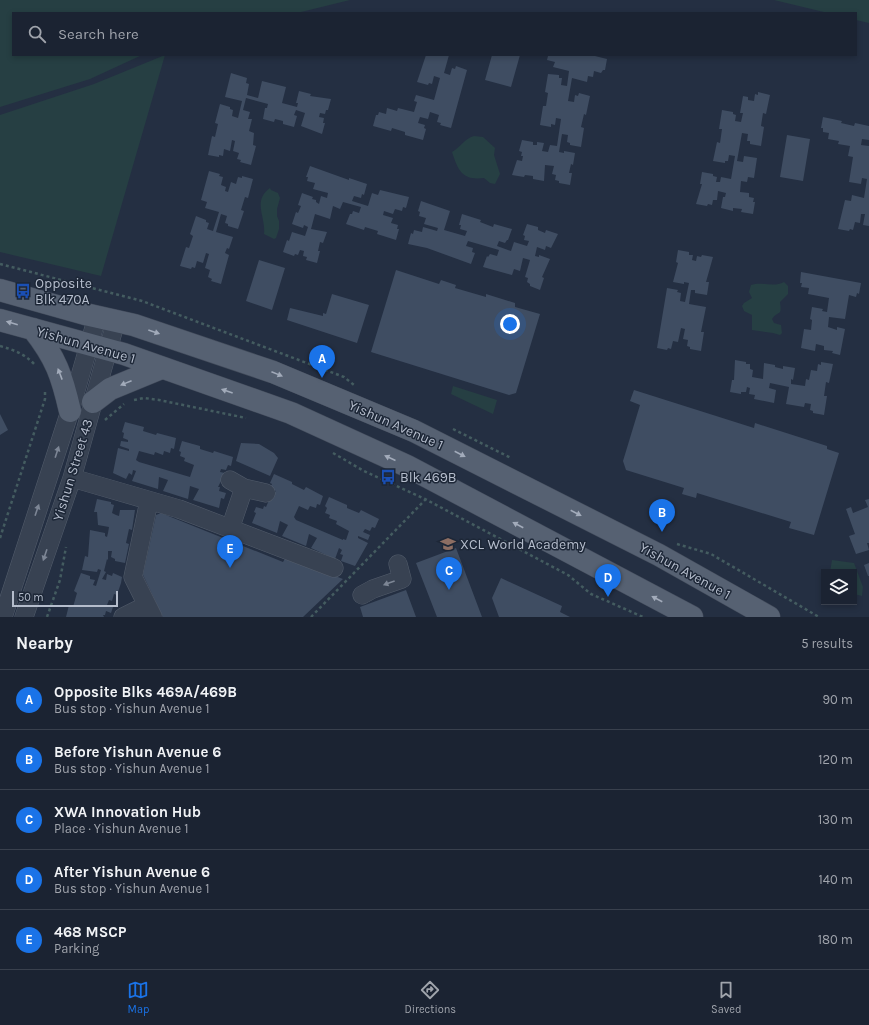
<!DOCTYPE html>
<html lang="en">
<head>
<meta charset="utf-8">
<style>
	:root { --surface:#1b2332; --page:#242b3a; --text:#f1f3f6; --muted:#a0a4ac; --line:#39404d; --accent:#1a73e8 }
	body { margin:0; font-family:Karla,sans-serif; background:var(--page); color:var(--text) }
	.controls { position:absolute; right:12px; bottom:12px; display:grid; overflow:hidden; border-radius:0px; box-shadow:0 2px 6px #0003 }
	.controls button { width:36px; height:36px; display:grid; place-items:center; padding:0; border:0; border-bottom:1px solid var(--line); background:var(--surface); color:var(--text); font:20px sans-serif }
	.scale { position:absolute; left:12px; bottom:10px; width:106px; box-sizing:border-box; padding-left:4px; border:2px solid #b5bdcc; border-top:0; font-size:11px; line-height:14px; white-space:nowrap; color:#b5bdcc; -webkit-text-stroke:3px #1d2737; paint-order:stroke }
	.you { position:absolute; left:510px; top:324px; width:14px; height:14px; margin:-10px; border:3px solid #fff; border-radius:50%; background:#1a73e8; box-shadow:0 0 0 6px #1a73e833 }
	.badge { display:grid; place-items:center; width:26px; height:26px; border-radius:50%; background:var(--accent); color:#fff; font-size:13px; font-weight:700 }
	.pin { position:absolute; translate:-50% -33px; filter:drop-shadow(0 1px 2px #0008) }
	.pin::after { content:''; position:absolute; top:21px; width:14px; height:12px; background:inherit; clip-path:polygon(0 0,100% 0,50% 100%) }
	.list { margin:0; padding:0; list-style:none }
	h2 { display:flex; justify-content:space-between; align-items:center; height:52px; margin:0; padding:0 16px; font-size:17px }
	h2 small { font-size:13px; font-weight:400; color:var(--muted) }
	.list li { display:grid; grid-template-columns:26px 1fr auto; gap:12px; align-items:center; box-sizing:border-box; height:60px; padding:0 16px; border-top:1px solid var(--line) }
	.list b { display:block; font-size:15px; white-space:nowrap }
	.list p { margin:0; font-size:13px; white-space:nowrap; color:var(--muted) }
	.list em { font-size:13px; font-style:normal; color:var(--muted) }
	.icon { flex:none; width:22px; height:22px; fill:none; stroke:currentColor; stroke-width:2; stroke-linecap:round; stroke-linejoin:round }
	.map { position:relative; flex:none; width:869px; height:617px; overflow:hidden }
	.search { position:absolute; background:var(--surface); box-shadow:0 2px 6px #0003; left:12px; right:12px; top:12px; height:44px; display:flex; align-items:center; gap:10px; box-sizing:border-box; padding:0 14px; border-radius:0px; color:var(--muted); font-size:15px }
	.sheet { height:352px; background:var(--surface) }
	nav { display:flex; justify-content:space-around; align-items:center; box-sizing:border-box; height:56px; border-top:1px solid var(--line); background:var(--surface); font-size:11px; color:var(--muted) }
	nav a { display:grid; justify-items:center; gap:2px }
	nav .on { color:var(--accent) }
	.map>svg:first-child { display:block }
	.green { fill:#263f43 }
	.building { fill:#3f4d62 }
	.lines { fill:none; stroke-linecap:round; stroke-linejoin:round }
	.minor-casing { stroke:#535d6c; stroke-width:19 }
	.major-casing { stroke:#424b5b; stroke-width:23 }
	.path { stroke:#445c60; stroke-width:2.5; stroke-dasharray:3 3; stroke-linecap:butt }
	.minor { stroke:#384252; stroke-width:18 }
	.major { stroke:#566172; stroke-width:22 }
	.oneway { fill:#a2abba }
	.oneway2 { fill:#7d8695 }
	.labels { text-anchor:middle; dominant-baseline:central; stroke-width:3; stroke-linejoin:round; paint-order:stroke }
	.poi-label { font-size:14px; fill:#b5bdcc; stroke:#1d2737; text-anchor:start }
	.street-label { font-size:14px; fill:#b5bdcc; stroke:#1d2737 }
</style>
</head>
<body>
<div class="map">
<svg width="869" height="617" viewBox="0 0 869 617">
	<rect width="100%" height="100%" fill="#242f42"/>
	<!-- green -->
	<path class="green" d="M 0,0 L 350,0 L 297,13 L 13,13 L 13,55 L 142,55 L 90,79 L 0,107 Z
		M 774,0 L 869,0 L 869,23 L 856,20 L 856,13 L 828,13 Z
		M 165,55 L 101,276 L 0,252 L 0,115 L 94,84 Z
		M 474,136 L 483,137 L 495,148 L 494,155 L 500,174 L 495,184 L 490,183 L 484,178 C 462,181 458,170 452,152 C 461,147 464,139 474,136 Z
		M 270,188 L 271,190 L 278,193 L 280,198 L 277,209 L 277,216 L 279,221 L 279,229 L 276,238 L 274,239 L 264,234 C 266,217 252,201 270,188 Z
		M 784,282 L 788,286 L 788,294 L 780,302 C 782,318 779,309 772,319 L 774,323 L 781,325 L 782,333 L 780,335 L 773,333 L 752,330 L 752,315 L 744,311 L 742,306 L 744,303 L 752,298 L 749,292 L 751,285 C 762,281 773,288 784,282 Z
		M 453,386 L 497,400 L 493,414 L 451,394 Z
		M 832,560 L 854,563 L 863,587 L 862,596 L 854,594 L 854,572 L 830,572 Z"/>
	<!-- building -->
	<path class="building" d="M 426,55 L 449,55 L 444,73 L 450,75 L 452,68 L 455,69 L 456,66 L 467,70 L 451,128 L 440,125 L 441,123 L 437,122 L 439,115 L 430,112 L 428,119 L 420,117 L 418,123 L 425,125 L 424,128 L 426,129 L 423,140 L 405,135 L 405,132 L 392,128 L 391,131 L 373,126 L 376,115 L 378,115 L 379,112 L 386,114 L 387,108 L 397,111 L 398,108 L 414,112 L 417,102 L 414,101 L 416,95 L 434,100 L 440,78 L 434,76 L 432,84 L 429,83 L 428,85 L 417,82 Z
		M 492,55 L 520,55 L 511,87 L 485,80 Z
		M 545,55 L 591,55 L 607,59 L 605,70 L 603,70 L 601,73 L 594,71 L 593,77 L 588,76 L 587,82 L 572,78 L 568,101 L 574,102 L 575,95 L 578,96 L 579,93 L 590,96 L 586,115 L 584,114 L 581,127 L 584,128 L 581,147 L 570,145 L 570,143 L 567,142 L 568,135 L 562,134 L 559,152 L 564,153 L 564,151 L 575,153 L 573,165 L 571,164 L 569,173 L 572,173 L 570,185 L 559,183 L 559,181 L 555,180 L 556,175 L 552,174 L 554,166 L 545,165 L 544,181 L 533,179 L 533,176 L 525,175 L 524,177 L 512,175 L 517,160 L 522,161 L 523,156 L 521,156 L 522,152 L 519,151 L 522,140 L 533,142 L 533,145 L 537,145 L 537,142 L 544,143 L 542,151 L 548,152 L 550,145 L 557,146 L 561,119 L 556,118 L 555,125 L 551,124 L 551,127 L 540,125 L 543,106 L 546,106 L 548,93 L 545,92 L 548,74 L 559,75 L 559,78 L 562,78 L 561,85 L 567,86 L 569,71 L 553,67 L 555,62 L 547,60 L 548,56 Z
		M 231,73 L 247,78 L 246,83 L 249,84 L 247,95 L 258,98 L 262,81 L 286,87 L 282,103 L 297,107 L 298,103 L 296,103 L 299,91 L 311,94 L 310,96 L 331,99 L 328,110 L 326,110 L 325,114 L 320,113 L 319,117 L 324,118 L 323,123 L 325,123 L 322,134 L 301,126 L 305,113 L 296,110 L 294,115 L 297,116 L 294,127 L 283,124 L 283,121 L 275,119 L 274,122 L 263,119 L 265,108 L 267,108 L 268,104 L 246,98 L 243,110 L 250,112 L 248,119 L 252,119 L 249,131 L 254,133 L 253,145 L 256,146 L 251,165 L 240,162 L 241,160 L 237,159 L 239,153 L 233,151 L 235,141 L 232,140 L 230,151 L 224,149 L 223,156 L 219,155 L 219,157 L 208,155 L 212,136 L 215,137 L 218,124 L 215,123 L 220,104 L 230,107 L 230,109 L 233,110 L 232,116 L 238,118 L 242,101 L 225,97 Z
		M 758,92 L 770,95 L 766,114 L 763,113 L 761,126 L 764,127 L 761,146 L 750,144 L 750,141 L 747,141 L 748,134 L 742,133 L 737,161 L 743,162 L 744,156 L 757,158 L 754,178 L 748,177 L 747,182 L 741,181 L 740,192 L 749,193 L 749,197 L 754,198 L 753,202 L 755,202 L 753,214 L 741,212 L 742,209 L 733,208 L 733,211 L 721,208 L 723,197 L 725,197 L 726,193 L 718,191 L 717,200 L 713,200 L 712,205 L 708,204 L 707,206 L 696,204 L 702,184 L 700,184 L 702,172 L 713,174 L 713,176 L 717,177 L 716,182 L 720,182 L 721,177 L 731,179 L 735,156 L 729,155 L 728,161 L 725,161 L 725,163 L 713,161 L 717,142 L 720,143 L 722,129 L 719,129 L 722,110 L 733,112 L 733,114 L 736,115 L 735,121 L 741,122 L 743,113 L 740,113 L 743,96 L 748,97 L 748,100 L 754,101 L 755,94 L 758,95 Z
		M 823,117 L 842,121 L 841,123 L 854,126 L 855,123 L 869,126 L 869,140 L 862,139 L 861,145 L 869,146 L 869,226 L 863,225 L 865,214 L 861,214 L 860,223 L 855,222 L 853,230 L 850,229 L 849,231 L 838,229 L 845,200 L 851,201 L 852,195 L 864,198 L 867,179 L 862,178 L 861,184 L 849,182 L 853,157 L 848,156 L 850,146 L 838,144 L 839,141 L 828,139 L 829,133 L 823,132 L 823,128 L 821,128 Z
		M 787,135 L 810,139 L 803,181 L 780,177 Z
		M 310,166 L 349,180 L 349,178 L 367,184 L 364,195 L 362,194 L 361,198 L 354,196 L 352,201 L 368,206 L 372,193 L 378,195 L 380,190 L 409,197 L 406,208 L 403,207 L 402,211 L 395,209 L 393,214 L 384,211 L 383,215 L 393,218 L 391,223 L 398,225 L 397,229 L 399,229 L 396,240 L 377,234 L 378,231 L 365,227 L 364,230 L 346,224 L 350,214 L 352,214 L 353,211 L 359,213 L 361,207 L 343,202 L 340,209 L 333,206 L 330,219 L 315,214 L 311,229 L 327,232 L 323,243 L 320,242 L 318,251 L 320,251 L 317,263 L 306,260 L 307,257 L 303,256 L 304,251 L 300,250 L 298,255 L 295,254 L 294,256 L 283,252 L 287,240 L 289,241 L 292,232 L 305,236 L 308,227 L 304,225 L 303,228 L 292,224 L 296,212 L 298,213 L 301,206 L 298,205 L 302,193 L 313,197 L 312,199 L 316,200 L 316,202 L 319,204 L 321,196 L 327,198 L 328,193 L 313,189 L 315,183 L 307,181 L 308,177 L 306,177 Z
		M 209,171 L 220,174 L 219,176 L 223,177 L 221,185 L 226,187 L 225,191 L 228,192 L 231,182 L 236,184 L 238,177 L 242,178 L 242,176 L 253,179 L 248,198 L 245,197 L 241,210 L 244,211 L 238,229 L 228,226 L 228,224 L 225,223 L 227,216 L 221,214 L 216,232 L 233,237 L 229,249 L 227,248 L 225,253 L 229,255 L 221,284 L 211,281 L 212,279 L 208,277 L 210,270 L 205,268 L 209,254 L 206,253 L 203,263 L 197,261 L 195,268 L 192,267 L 191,269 L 180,266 L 186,247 L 189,248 L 193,236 L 190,234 L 196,216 L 206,220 L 206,222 L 209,223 L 207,229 L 213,231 L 219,212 L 205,208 L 207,202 L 201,200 Z
		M 421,201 L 450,211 L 444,230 L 465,236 L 467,231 L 460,229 L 461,225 L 459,225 L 462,214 L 481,220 L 480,222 L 493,227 L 494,224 L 512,229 L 508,240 L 507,240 L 505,243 L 499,241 L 497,246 L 511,251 L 514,242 L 527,246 L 529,241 L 524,240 L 525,236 L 523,235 L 527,224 L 538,227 L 538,230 L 545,233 L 546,230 L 558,234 L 551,248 L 546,246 L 545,250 L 537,247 L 535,256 L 539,257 L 539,255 L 550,259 L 542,277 L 544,278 L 540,290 L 530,286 L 530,284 L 527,282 L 528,278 L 525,277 L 530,260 L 523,258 L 520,271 L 514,269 L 512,275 L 483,267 L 487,256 L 488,257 L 490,254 L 497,256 L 499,250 L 468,241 L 466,246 L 473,248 L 472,252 L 475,253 L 471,264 L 427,248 L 408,244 L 411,233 L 413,234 L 414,230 L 422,232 L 423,227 L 437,231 L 438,228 L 424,224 L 426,218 L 419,216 L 420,212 L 418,211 Z
		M 678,250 L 689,252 L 689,255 L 693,255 L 692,260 L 696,261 L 697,256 L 701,257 L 702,255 L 713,257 L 706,282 L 709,282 L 707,295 L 695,293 L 695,290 L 691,290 L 689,304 L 706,307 L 701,332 L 704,332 L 701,351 L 690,349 L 690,347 L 687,346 L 688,340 L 683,339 L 685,329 L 681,328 L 678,342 L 673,341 L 671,349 L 668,348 L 667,350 L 657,348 L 667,288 L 678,290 L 677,292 L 681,293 L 680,301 L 685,302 L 689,283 L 684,282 L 684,284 L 673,282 L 678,263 L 676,262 Z
		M 259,260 L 285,268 L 272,310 L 246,301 Z
		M 396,270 L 439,284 L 441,280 L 456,285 L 455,288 L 486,297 L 486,294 L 515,303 L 515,307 L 540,314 L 516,393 L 509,395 L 371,352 Z
		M 801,272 L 861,283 L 859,294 L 857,293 L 856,297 L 849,295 L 845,319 L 829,317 L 828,327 L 837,330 L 837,327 L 845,329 L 840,355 L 832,353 L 833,351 L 824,350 L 824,346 L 816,344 L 815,351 L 801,348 L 804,329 L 811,330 L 812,320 L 810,319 L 812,307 L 823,309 L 822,311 L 827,312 L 829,298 L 808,294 L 809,288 L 801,287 L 802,283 L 800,283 Z
		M 332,294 L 369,305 L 357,343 L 287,320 L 290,308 L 323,316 L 323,313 L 326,314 Z
		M 735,360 L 746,362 L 746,364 L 750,364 L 750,369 L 753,370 L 752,377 L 763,379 L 764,363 L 775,365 L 775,367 L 783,369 L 783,366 L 795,368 L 793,380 L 791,379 L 791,384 L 805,386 L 806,379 L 809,380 L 811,370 L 817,371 L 818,364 L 821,365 L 821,362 L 833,364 L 829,383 L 826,382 L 824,396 L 827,396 L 824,415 L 813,413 L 813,411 L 810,410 L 811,404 L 805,403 L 804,407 L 786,404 L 789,387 L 770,383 L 769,388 L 776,390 L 774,403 L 754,399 L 755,395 L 749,394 L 750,388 L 747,387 L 746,392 L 741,392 L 741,394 L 730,392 L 732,380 L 734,380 Z
		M 634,390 L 754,428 L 755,423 L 827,446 L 827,449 L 839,453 L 814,535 L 789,528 L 791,522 L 697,493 L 696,498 L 682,494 L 684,488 L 626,470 L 623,461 L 640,405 L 630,401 Z
		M 0,414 L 8,430 L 0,435 Z
		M 125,422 L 144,427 L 143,431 L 156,435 L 157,433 L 176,438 L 174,449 L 171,448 L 170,453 L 164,451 L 163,455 L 155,452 L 154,455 L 139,451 L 136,460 L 139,462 L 190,477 L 194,465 L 184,461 L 185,458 L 180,456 L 181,452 L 179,451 L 182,441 L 200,446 L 200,449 L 213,453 L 214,451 L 233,457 L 231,466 L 228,465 L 226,470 L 221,469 L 220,472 L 225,473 L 218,487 L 220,487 L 219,491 L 226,493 L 224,499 L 221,498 L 219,508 L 193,500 L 199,489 L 190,486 L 188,499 L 163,491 L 168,480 L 159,477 L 158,489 L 132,481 L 136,471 L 133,470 L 132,475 L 129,473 L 126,479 L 113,473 L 118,448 L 129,451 L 129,449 L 120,446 L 121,441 L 128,442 L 128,440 L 123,438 L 124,433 L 122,432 Z
		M 241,443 L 259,444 L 274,453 L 278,458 L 270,476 L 236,461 Z
		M 274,474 L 292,482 L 292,484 L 304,490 L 306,487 L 323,496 L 320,505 L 317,504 L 316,508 L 310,506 L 308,510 L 299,506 L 294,517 L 296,520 L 343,540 L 343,539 L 346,540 L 349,531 L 336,524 L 337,521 L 329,518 L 330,515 L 325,513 L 327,508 L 325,506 L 329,497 L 347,505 L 347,508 L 359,513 L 361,510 L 379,519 L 375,528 L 372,527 L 370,531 L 365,529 L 363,532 L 370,535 L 368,540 L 358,536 L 358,538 L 368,543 L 355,566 L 341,561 L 343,555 L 340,554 L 342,550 L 339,548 L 335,559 L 311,548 L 317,538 L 309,534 L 306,546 L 282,536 L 288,525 L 280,521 L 277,533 L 252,523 L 256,513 L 254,512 L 256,507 L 263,509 L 264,506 L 266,507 L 270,498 L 276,491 L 270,489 L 272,484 L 270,483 Z
		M 97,499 L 111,502 L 111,504 L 114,505 L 112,513 L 116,515 L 119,516 L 120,510 L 135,510 L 132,530 L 129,529 L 126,543 L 129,544 L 125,563 L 115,561 L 115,559 L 111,557 L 112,551 L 108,551 L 108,560 L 107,559 L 104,571 L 106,572 L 102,579 L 106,580 L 107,574 L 112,576 L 113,573 L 122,577 L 121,583 L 117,595 L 114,594 L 112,601 L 109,600 L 107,605 L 113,607 L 111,613 L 106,611 L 105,615 L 103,615 L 104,617 L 66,617 L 69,605 L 73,607 L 77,593 L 74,591 L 81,573 L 90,576 L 90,579 L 95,580 L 93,585 L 96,586 L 101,570 L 98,569 L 97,572 L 82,570 L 85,556 L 88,557 L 90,530 L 105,533 L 105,536 L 107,537 L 108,533 L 109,527 L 98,525 L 97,512 L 94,512 Z
		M 869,499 L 869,543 L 867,543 L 869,550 L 856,554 L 849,536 L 855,534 L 846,509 L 851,507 L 853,513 L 868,507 L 865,500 Z
		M 161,513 L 283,562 L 286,557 L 343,579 L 303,617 L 163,617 L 143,575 L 156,515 Z
		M 456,548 L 482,617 L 437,617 L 416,563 Z
		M 869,563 L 869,576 L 868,576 L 864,565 Z
		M 501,578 L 562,606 L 560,612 L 570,617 L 499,617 L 492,598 Z
		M 406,590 L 416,617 L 363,617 L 360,607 Z"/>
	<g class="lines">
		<!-- minor casing -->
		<g class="minor-casing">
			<path id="minor" d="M 72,478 L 179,509 L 334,568
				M 230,480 L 244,488
				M 149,501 L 133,577 L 153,617
				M 230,529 L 244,488 L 266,493
				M 362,595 L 373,589 L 402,579 L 398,564
				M 3,617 L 70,411 L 97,317
				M 24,617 L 72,478 L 116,321
				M 123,617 L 147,605"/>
		</g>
		<!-- major casing -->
		<g class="major-casing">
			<path id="major" d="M 0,290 L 85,314 L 134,325 L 273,372 L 414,431 L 659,555 L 769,617
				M 0,320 L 124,354 L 291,413 L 407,466 L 692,617
				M 33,329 C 56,358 62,376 70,411
				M 93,402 L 110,389 L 161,368"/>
		</g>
		<!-- path -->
		<path class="path" d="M 0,264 L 142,301 L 344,377 L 354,385
			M 0,346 C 14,350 25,354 35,365
			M 134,400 L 144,398 L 159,400 L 246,418
			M 105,420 L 124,404
			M 453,429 L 511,458
			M 333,453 L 364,471 L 425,499 L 568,575 L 591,594 L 643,617
			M 0,538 L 45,399 L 45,389
			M 677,544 L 711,554 L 819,617
			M 47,617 L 60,580 L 66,547
			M 311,617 L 425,500"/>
		<!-- minor -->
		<use href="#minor" class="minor"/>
		<!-- major -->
		<use href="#major" class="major"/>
	</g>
	<!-- one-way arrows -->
	<defs><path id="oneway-solid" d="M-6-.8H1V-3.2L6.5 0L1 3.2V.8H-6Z"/></defs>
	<g class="oneway">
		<use href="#oneway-solid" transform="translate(12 323) rotate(-164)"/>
		<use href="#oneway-solid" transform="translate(154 332) rotate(19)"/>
		<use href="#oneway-solid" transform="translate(60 374) rotate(-111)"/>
		<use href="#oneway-solid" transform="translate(277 374) rotate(22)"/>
		<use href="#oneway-solid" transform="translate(126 383) rotate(158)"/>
		<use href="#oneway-solid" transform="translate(227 391) rotate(-161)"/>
		<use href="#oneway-solid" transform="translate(460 454) rotate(27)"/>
		<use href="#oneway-solid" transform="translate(390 458) rotate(-156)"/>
		<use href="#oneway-solid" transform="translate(576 513) rotate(27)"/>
		<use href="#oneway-solid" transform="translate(518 525) rotate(-152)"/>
		<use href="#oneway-solid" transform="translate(657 599) rotate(-152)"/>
	</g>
	<g class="oneway2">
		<use href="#oneway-solid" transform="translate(57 452) rotate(-72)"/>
		<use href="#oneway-solid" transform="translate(37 510) rotate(-71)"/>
		<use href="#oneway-solid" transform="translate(45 555) rotate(109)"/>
		<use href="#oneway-solid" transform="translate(389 583) rotate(160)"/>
	</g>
	<!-- icons -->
	<defs>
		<g id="bus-bare" transform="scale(1.2)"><path d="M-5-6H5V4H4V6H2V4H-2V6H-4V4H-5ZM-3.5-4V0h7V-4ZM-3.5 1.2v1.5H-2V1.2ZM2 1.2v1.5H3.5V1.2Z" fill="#1a4fb4" stroke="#1d2737" stroke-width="2.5" paint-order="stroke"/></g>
		<g id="school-bare" transform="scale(1.2)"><path d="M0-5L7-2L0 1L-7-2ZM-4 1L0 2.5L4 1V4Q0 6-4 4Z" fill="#8d6e63" stroke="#1d2737" stroke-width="2.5" paint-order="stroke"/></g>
	</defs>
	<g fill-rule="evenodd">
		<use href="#bus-bare" x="23" y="291"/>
		<use href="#bus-bare" x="388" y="477"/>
		<use href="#school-bare" x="448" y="544"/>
	</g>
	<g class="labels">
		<!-- poi labels -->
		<g class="poi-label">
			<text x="35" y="283">Opposite<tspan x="35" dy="16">Blk 470A</tspan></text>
			<text x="400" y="477">Blk 469B</text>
			<text x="460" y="544">XCL World Academy</text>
		</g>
		<!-- street labels -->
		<g class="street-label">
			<text transform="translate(86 345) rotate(16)">Yishun Avenue 1</text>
			<text transform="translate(396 425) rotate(24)">Yishun Avenue 1</text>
			<text transform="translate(73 470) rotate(-73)">Yishun Street 43</text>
			<text transform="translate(685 571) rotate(29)">Yishun Avenue 1</text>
		</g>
	</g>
</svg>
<div class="controls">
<button><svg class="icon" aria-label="layers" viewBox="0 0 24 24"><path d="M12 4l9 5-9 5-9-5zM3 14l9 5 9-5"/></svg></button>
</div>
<div class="scale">50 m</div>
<div class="you"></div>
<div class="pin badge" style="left:322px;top:378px">A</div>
<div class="pin badge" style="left:662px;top:532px">B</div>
<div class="pin badge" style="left:449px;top:590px">C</div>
<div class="pin badge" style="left:608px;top:597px">D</div>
<div class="pin badge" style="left:230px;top:568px">E</div>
<div class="search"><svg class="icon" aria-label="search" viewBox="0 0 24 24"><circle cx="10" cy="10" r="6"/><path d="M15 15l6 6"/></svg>Search here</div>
</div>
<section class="sheet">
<h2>Nearby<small>5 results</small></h2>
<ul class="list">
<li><span class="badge">A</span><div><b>Opposite Blks 469A/469B</b><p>Bus stop · Yishun Avenue 1</p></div><em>90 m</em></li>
<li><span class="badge">B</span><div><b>Before Yishun Avenue 6</b><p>Bus stop · Yishun Avenue 1</p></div><em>120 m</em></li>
<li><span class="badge">C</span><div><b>XWA Innovation Hub</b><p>Place · Yishun Avenue 1</p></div><em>130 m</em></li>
<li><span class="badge">D</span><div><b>After Yishun Avenue 6</b><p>Bus stop · Yishun Avenue 1</p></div><em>140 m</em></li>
<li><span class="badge">E</span><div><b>468 MSCP</b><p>Parking</p></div><em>180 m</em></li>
</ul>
</section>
<nav>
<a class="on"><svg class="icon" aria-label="map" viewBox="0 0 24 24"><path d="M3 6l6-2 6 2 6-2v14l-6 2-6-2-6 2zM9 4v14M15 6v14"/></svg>Map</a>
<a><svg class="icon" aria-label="directions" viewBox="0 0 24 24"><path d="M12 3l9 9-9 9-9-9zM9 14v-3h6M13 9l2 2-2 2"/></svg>Directions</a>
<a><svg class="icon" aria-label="saved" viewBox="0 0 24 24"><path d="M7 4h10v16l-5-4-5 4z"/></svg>Saved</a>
</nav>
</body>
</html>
